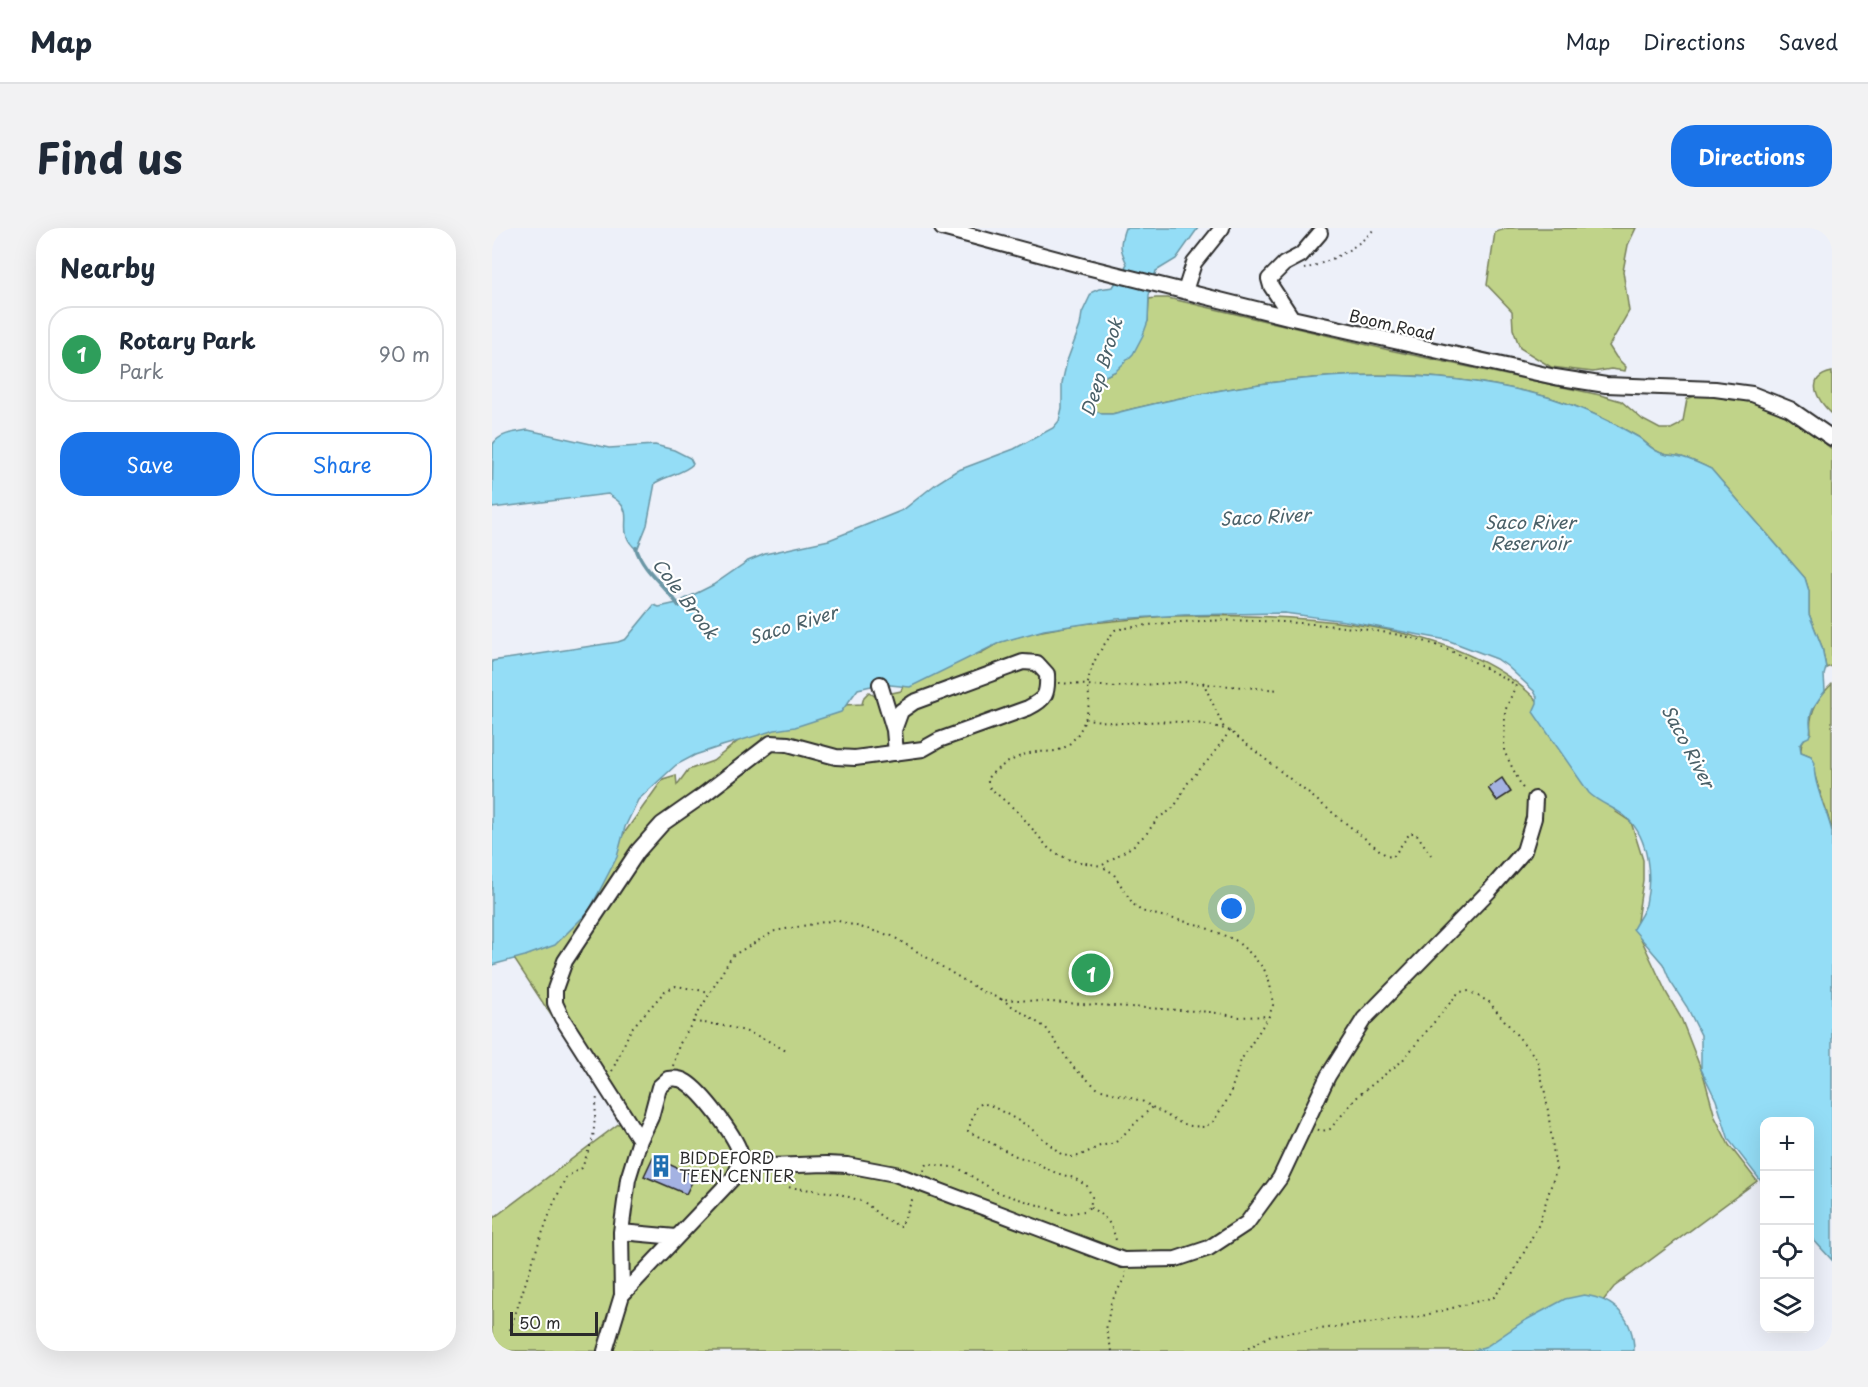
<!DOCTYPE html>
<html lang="en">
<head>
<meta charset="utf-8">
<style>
	:root { --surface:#fff; --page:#f2f2f3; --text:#1f2937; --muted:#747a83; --line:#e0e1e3; --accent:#1a73e8 }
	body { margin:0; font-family:"Playpen Sans",sans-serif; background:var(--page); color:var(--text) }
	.controls { position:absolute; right:18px; bottom:18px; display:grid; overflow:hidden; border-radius:12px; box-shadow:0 6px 24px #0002 }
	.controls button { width:54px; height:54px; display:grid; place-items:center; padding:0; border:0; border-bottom:2px solid var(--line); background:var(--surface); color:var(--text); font:30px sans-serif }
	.scale { position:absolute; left:18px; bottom:15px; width:88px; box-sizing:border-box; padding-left:6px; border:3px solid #2b2b2b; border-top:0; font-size:16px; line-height:21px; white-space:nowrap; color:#2b2b2b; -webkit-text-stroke:4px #fff; paint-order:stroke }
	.you { position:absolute; left:740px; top:681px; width:21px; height:21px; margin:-15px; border:4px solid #fff; border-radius:50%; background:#1a73e8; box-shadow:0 0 0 9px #1a73e833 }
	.badge { display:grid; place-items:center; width:39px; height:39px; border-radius:50%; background:var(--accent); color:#fff; font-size:20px; font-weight:700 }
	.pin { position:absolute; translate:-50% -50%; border:3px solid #fff; box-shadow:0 2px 6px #0006 }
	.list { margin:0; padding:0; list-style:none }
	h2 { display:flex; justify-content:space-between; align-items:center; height:78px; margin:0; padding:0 24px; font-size:26px }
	h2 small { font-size:20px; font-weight:400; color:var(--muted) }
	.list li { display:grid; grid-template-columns:39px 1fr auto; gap:18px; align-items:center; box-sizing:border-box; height:96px; margin:0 12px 12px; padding:0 12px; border:2px solid var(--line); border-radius:24px }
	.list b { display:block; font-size:22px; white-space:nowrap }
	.list p { margin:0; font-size:20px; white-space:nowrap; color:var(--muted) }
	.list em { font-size:20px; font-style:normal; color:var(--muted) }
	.actions { display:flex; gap:12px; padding:18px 24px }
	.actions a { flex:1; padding:14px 0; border:2px solid var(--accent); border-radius:24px; text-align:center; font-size:21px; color:var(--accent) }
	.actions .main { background:var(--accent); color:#fff }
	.icon { flex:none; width:33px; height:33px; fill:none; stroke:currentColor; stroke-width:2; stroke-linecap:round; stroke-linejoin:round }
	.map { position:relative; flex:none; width:1340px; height:1123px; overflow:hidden; border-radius:24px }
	header { display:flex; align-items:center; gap:36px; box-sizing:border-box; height:84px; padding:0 30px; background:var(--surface); border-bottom:2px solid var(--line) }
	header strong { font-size:28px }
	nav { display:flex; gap:33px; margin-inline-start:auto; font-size:21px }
	.intro { display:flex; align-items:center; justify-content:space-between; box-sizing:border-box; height:144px; padding:0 36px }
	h1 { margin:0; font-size:42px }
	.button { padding:15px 27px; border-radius:24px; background:var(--accent); color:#fff; font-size:21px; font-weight:700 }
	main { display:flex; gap:36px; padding:0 36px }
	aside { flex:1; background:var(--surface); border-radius:24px; box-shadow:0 6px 24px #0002 }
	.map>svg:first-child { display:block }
	.green { fill:#c0d389; stroke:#767f5a; stroke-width:1.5 }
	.water { fill:#94ddf6; stroke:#6a96a5; stroke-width:1.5 }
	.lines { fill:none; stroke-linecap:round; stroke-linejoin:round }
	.stream { stroke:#6a96a5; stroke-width:4 }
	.building { fill:#a4b2e2; stroke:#2b2b2b; stroke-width:1.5 }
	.minor-casing { stroke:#2b2b2b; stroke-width:18 }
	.path { stroke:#2b2b2b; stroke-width:2; stroke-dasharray:1.5 4.5; stroke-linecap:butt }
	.minor { stroke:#fff; stroke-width:14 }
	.labels { text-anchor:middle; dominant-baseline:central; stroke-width:4.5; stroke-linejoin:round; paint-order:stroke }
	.street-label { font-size:16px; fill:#2b2b2b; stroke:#fff }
	.poi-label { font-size:16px; fill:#2b2b2b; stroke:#fff; text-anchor:start }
	.water-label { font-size:18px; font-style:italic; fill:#4a6068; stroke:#fff }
</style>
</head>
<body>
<header>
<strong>Map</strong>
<nav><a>Map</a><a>Directions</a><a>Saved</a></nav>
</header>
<div class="intro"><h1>Find us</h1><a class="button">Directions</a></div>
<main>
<aside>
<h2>Nearby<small></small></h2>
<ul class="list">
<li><span class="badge" style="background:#2e9e5b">1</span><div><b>Rotary Park</b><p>Park</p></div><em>90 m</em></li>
</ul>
<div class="actions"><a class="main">Save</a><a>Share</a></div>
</aside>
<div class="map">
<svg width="1340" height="1123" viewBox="0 0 1340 1123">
	<rect width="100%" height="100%" fill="#edf0f9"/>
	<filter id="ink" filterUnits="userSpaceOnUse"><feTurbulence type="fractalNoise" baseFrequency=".0167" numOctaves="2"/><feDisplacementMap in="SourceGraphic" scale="12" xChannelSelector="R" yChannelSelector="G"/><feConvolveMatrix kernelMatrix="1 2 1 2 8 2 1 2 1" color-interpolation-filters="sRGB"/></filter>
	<g filter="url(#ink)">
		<!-- green -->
		<path class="green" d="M 1017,0 L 1144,0 L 1136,17 L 1131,43 L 1137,83 L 1117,118 L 1124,129 L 1134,139 L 1133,143 L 1119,141 L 1101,144 L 1059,139 L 1028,120 L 1021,101 L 1020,83 L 995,57 L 1003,4 Z
			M 664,70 L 676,70 L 897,122 L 1108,167 L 1129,173 L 1151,192 L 1168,201 L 1179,201 L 1187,197 L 1191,193 L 1195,171 L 1205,167 C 1224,169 1252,169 1269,176 C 1296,185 1319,204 1340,221 L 1340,438 L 1334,440 L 1330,419 L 1317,386 L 1317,363 L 1313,350 L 1219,241 C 1208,236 1197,230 1185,228 C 1181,227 1176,228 1172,226 C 1160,223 1156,215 1146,209 C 1119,193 1089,179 1059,170 C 912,129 766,149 620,186 L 610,186 L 600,181 L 597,174 L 607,151 L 624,143 L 656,93 L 657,71 Z
			M 1340,144 L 1340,186 C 1326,173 1311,150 1340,144 Z
			M 674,388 C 785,386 947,387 1035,463 C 1070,493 1098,545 1124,584 L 1139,594 L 1151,632 L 1151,652 L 1144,700 L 1175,766 L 1189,790 L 1212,849 L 1223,889 L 1237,917 L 1265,953 L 1122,1059 L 1071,1123 L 0,1123 L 0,991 L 129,894 L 13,717 L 123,618 L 171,551 L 184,547 L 185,557 L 196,542 L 221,533 L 255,506 L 351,477 L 370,476 L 372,469 L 377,464 L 389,473 L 397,471 L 400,465 L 409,463 L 411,458 L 454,432 L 489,425 L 508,414 L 539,405 L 589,396 Z
			M 1340,456 L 1340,604 C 1335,578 1322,555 1319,528 L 1309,524 C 1308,514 1312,511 1319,505 C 1316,485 1326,469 1340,456 Z"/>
		<!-- water -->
		<path class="water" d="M 633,0 L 706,0 L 684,31 L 664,43 L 657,67 L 656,93 L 651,107 L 641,126 L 624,143 L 607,151 L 597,174 L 600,181 L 610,186 L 620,186 C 766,149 912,129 1059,170 C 1089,179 1119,193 1146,209 C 1155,215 1160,223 1172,226 C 1176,228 1181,227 1185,228 C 1197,230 1208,236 1219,241 L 1313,350 L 1317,363 L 1317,386 L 1330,419 L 1334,440 L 1332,447 L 1333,463 C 1326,472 1318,482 1318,494 C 1318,500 1320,503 1317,509 L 1312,511 L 1308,517 L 1309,524 L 1319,528 L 1323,535 C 1319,551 1336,585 1340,604 L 1340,1032 L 1318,1008 L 1318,894 L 1272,894 L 1272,957 L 1237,912 L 1224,872 L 1209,841 L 1209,807 L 1195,779 L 1178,753 L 1171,736 L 1141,701 C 1145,693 1152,684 1154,676 C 1160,649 1157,611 1136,591 C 1125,580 1108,576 1097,565 L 1041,484 L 1045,475 L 1045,469 L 1042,463 L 1015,438 L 1005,431 L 955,412 L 853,393 L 792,385 L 692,387 L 624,391 L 552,402 L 509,414 L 418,459 L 388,456 L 366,461 L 349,484 L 303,499 L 283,502 L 230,518 L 203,527 L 184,537 L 146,572 L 133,599 L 125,629 L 97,683 L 63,717 L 33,728 L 0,737 L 0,433 L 126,414 L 134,411 L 162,377 L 167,379 L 185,375 L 221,357 L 256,333 L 273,326 L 337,312 L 411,282 L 445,255 L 464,243 L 522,221 L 561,200 L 567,193 L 570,180 L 570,155 L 575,133 L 588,98 L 590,85 L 600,64 L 607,61 L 621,59 L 635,36 C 628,21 627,17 633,0 Z
			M 36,202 L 117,220 L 163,217 L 182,222 L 198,230 L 201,236 C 193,245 174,248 163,255 L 155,297 L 145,322 C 123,304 142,289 128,275 C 125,271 120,269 116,266 L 0,280 L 1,216 C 8,205 24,204 36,202 Z
			M 1092,1067 C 1123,1071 1142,1091 1142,1123 L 980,1123 L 995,1118 L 1032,1093 L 1073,1071 Z"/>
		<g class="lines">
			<!-- stream -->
			<path class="stream" d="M 144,320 C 151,343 174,358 187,378"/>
		</g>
		<!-- building -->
		<path class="building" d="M 1010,550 L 1019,564 L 1005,573 L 996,560 Z
			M 161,929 L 203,948 L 194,966 L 152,948 Z"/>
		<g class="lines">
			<!-- minor casing -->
			<g class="minor-casing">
				<path id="minor" d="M 450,0 L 595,39 L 800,90 L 1063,149 L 1114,157 L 1223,161 L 1260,166 L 1298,181 L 1340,210
					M 693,63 L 702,35 L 730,0
					M 800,90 L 779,58 L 777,51 L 792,36 L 809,27 L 828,5
					M 388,456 L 402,502 L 404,525
					M 148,912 L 70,790 L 63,775 L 63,761 L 73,733 L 146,623 L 170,596 L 210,568 L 279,515 L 296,516 L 344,529 L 363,530 L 431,521 L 447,512 L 536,480 C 554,471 556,466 555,446 L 545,435 L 531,434 L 422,474 L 409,483 L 402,502
					M 248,939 L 334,936 L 355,937 L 403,946 L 631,1032 L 684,1031 L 717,1020 L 755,995 L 788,950 L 836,848 L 872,791 L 998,662 L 1032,623 L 1042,590 L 1043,571
					M 129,1004 L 184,1009
					M 113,1123 L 130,1067 L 129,1004 L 136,951 L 148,912 L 159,889 L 167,859 L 176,851 C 183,850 188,850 194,854 C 210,864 242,906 248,924 C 250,934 246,942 241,950 L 130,1067"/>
			</g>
			<!-- path -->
			<path class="path" d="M 812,41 C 837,34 865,21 883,0
				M 711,454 L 732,500
				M 567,455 L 623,459 L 691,454 L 787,462
				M 593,491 C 605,492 619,495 631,495 C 665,493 706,491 738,503 L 895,628 L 901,629 L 918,605 L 924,605 L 939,627
				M 738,503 L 718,530 L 694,557 L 687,572 L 679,582 L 666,590 L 655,605 L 641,618 L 609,638 L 578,632 L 558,622 L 527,585 L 498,560 L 495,551 C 502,541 522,530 534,526 C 552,520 565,530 581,512 C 590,503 596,486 597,474 C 598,468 595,461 596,455 C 599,434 610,419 623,402 C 695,389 770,391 843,398 C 870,401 898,404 924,411 C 959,420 993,439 1024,457 L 1013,483 L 1012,523 L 1030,559 L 1034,563
				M 509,771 L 554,800 L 581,839 L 606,861 L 650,873 L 686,894 L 699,898 L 712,899 L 721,894 L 737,869 L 749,832 L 777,788 L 781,777 L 778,756 L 772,741 L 759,726 L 743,712 L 707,697 L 649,683 L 641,676 L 621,645 L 609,638
				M 201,794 C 238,797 262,803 294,823
				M 181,838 L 187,817 L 240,728 L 283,703 L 343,692 L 400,708 L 491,764 L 509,771 L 719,784 L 748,789 L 777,788
				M 120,843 L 139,801 L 173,763 L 184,758 L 218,764
				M 432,943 L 435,936 L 466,940 L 505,964 L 574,986 L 592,983 L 598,979 L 600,969 L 595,958 L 582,950 L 564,945 L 540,933 L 524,928 L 476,903 L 484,880 L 490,875 L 500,878 L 536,898 L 569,926 L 578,929 L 587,928 L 608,918 L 623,915 L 660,879
				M 289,951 L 295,959 L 345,965 L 372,974 L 390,989 L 409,999 L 422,967
				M 598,979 C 616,991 620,995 625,1016
				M 18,1102 L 47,1014 L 61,977 L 74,949 L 90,940 L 101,910 L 105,868
				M 620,1123 L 614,1102 L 619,1075 L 634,1047 L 633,1044
				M 751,1123 L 779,1107 L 926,1089 L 1002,1069 L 1020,1047 L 1047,996 L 1064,942 L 1054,869 L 1045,831 L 997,774 L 977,763 L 967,764 L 910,833 L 867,867 L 838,901 L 830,903 L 824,901"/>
			<!-- minor -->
			<use href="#minor" class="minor"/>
		</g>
	</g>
	<!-- icons -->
	<defs>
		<g id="building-bare" transform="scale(1.8)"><path d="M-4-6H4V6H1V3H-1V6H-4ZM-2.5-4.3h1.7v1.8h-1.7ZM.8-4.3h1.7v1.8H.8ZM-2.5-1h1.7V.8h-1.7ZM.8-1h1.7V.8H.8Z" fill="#1f6fb2" stroke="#fff" stroke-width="2.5" paint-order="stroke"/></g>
	</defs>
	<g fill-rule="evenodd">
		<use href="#building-bare" x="169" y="938"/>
	</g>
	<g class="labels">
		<!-- street labels -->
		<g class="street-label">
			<text transform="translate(900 96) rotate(13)">Boom Road</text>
		</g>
		<!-- poi labels -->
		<g class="poi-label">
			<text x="187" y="929">BIDDEFORD<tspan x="187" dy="18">TEEN CENTER</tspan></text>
		</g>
		<!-- water labels -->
		<g class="water-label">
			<text transform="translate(609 139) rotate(-73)">Deep Brook</text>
			<text transform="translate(773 288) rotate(-3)">Saco River</text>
			<text x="1038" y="293">Saco River<tspan x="1038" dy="21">Reservoir</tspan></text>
			<text transform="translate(194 370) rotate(53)">Cole Brook</text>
			<text transform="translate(301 396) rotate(-17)">Saco River</text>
			<text transform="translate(1197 518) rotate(62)">Saco River</text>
		</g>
	</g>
</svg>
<div class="controls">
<button>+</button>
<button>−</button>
<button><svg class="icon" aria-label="locate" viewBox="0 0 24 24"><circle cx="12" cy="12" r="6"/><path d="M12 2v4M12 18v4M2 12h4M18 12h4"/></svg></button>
<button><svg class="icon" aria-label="layers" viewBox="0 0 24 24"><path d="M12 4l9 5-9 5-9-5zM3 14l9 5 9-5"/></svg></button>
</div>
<div class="scale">50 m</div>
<div class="you"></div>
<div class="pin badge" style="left:599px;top:745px;background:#2e9e5b">1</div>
</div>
</main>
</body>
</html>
